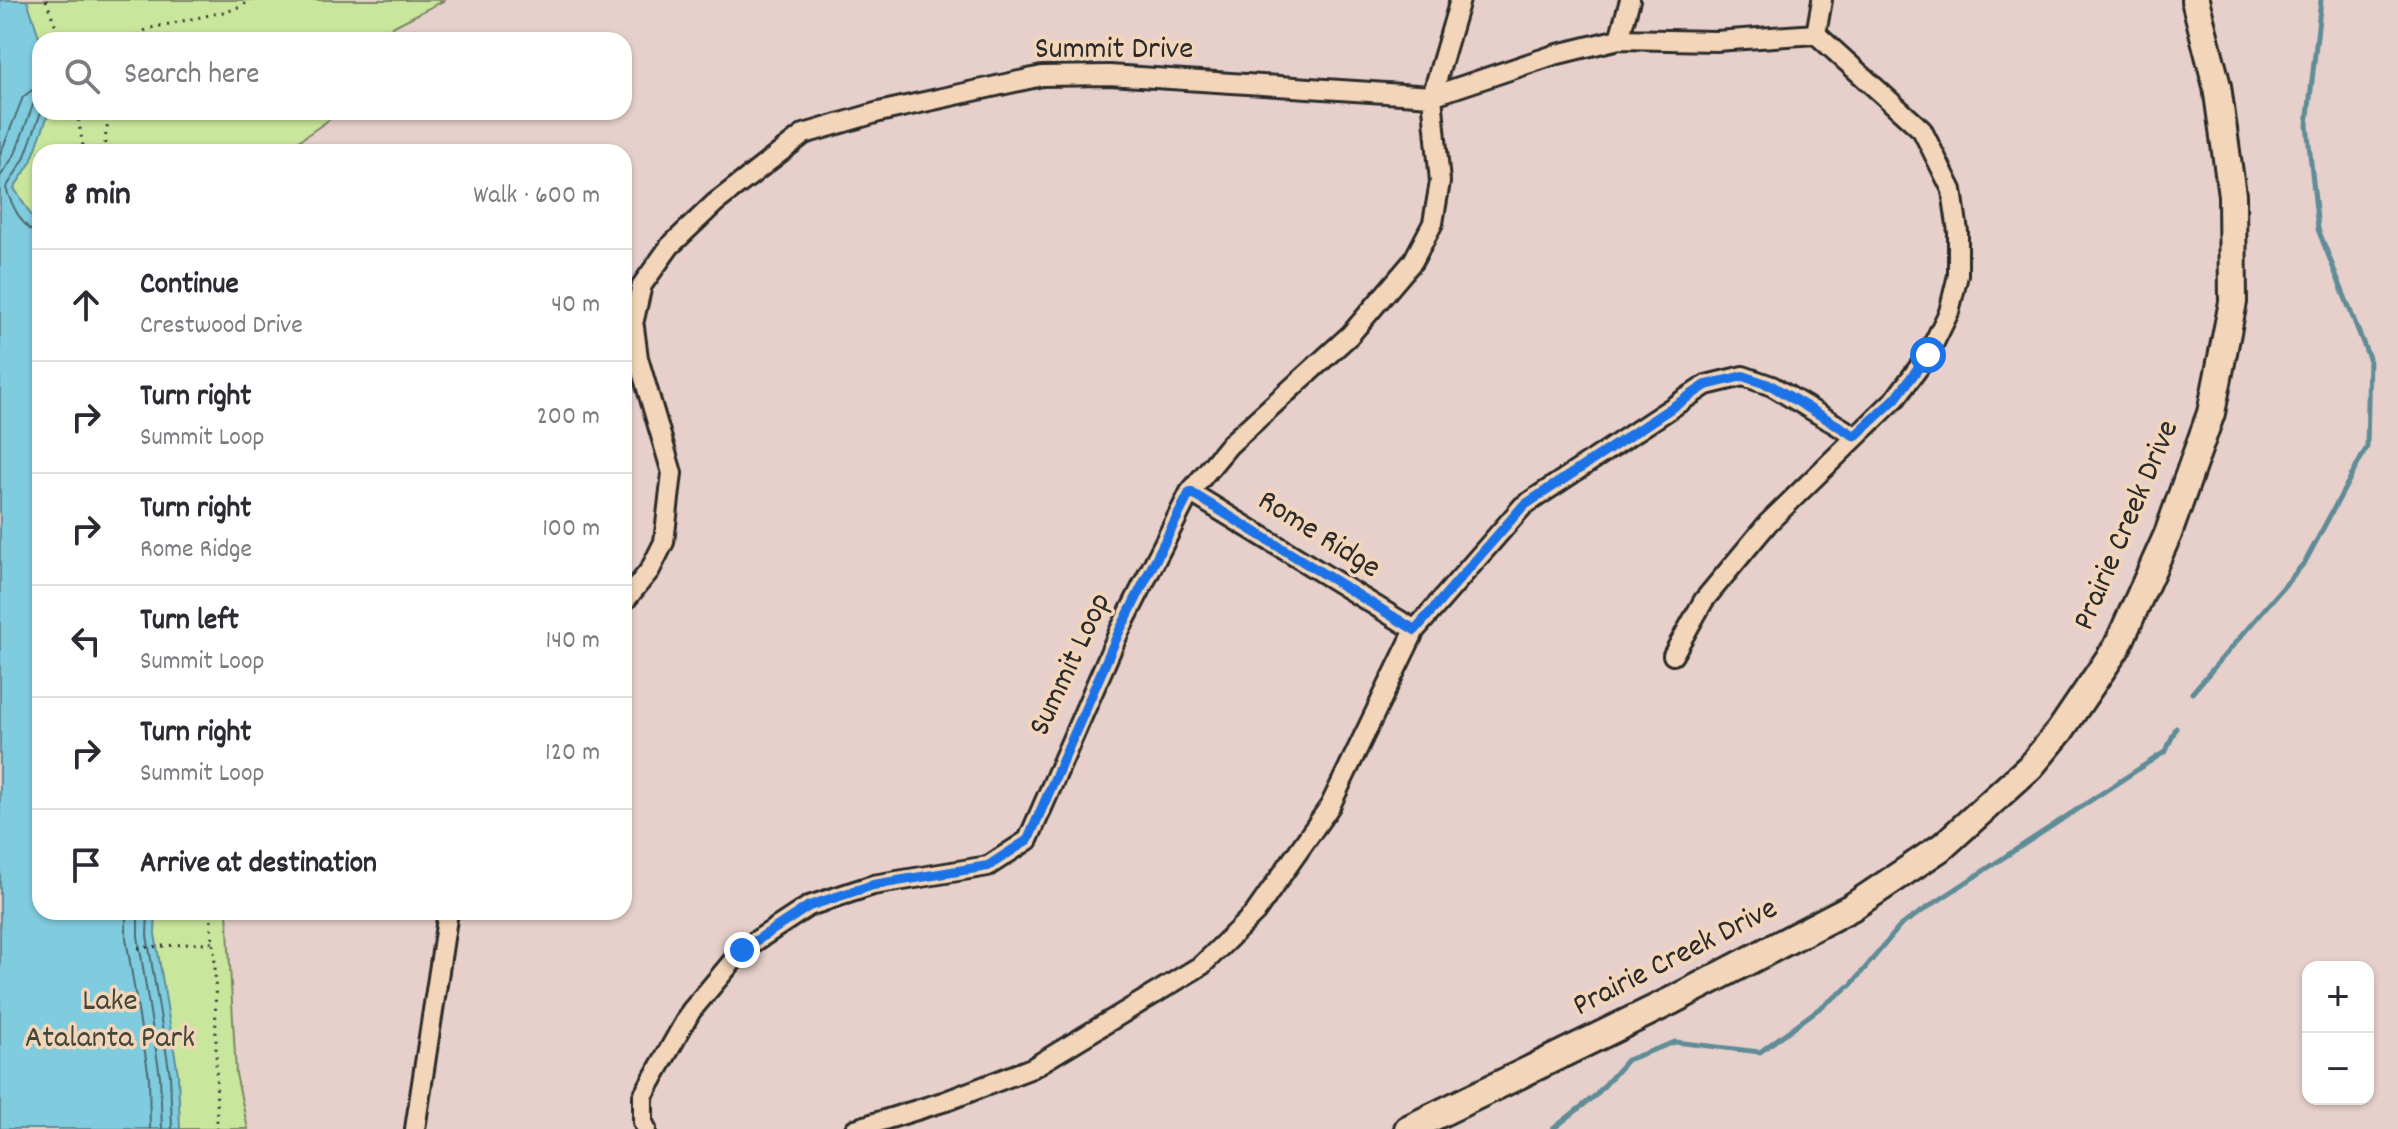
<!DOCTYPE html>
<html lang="en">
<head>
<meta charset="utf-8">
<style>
	:root { --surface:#fff; --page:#f2f2f3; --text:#2b2b33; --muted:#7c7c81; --line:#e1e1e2 }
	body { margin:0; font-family:Dekko,sans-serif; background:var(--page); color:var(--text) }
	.controls { position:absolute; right:24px; bottom:24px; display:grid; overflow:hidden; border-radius:16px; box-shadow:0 2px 6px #0004 }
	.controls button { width:72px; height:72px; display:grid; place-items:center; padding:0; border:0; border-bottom:2px solid var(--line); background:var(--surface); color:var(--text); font:40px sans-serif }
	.stop { position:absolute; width:24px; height:24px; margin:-18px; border:6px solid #1a73e8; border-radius:50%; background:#fff }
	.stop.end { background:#1a73e8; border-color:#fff; box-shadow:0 2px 8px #0008 }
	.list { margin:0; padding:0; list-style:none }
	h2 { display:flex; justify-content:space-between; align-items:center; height:104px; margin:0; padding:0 32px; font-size:34px }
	h2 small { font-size:26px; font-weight:400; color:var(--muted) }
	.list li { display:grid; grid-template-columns:52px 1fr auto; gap:24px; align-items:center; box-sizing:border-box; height:112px; padding:0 32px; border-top:2px solid var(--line) }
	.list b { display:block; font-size:30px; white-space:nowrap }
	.list p { margin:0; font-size:26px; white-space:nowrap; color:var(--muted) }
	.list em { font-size:26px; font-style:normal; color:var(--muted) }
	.icon { flex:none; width:44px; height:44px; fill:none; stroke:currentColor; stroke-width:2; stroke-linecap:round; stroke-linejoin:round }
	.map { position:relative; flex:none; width:2398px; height:1129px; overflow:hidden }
	.search { position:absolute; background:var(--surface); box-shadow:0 2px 6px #0004; left:32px; top:32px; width:600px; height:88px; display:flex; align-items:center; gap:20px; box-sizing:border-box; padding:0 28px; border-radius:24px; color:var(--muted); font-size:30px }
	.panel { position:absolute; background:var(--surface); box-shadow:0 2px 6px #0004; left:32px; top:144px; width:600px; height:776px; border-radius:24px }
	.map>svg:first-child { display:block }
	.green { fill:#c9e69d; stroke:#7a8864; stroke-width:2 }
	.water { fill:#80ccdf; stroke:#5e8c97; stroke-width:2 }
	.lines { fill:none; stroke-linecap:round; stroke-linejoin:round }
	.shore { stroke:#4d6b73; stroke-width:2 }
	.stream { stroke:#5e8c97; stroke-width:5 }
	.street-casing { stroke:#2b2b2b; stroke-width:24 }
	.secondary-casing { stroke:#2b2b2b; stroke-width:32 }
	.path { stroke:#2b2b2b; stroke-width:3; stroke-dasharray:2 6; stroke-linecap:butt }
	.street { stroke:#f3d6b9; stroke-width:18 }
	.secondary { stroke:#f3d6b9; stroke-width:26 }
	.route { stroke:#1a73e8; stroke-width:10 }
	.labels { text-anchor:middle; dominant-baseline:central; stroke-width:7; stroke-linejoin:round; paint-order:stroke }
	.street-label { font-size:32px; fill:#2b2b2b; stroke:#f3d6b9 }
	.park-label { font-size:32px; fill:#43473c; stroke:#f3d6b9 }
</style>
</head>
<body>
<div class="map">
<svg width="2398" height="1129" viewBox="0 0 2398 1129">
	<rect width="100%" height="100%" fill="#e7d0cb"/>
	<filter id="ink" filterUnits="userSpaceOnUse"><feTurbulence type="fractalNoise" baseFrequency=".0125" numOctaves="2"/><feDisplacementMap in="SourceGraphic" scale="16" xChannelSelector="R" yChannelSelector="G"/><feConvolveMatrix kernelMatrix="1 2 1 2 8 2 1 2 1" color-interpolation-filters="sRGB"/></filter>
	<g filter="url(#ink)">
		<!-- green -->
		<path class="green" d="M 0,0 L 445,0 L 367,40 L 40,40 L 40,112 L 340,112 L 283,152 L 40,152 L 40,912 L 227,912 L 236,1074 L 248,1129 L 0,1129 Z"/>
		<!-- water -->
		<path class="water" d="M 0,0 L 26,0 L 28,3 L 40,40 L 40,112 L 49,112 L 31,162 L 14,188 L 40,229 L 40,912 L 156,912 L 155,934 L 178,1074 L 180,1129 L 0,1129 Z"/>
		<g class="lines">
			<!-- shore -->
			<path class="shore" d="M 0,155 L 23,97 L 40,84
				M 0,177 L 15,154 L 33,105 L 40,97
				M 40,234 C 23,231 11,203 6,188 L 24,159 L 41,112
				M 126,912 L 126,938 L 149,1077 L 150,1129
				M 138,912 L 138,936 L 160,1076 L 162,1129
				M 148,912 L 147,935 L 170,1075 L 172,1129"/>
			<!-- stream -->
			<path class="stream" d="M 2192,693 L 2305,562 L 2367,447 L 2369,358 L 2318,229 L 2307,125 L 2321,0
				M 1553,1129 L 1596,1095 L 1627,1060 L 1675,1042 L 1760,1052 L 1851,985 L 1901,925 L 2166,751 L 2176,728"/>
			<!-- street casing -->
			<g class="street-casing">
				<path id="street" d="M 1816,34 L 1822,0
					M 1619,39 L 1716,41 L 1816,34 L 1922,130 L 1952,190 L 1958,232 L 1958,275 L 1949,312 L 1928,355 L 1896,398 L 1768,523 L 1704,600 L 1673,655
					M 624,347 L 633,324 L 642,285 L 670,246 L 715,203 L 804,134 L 879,112 L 1042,76 L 1109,75 L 1432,96 L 1554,55 L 1619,39 L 1630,0
					M 1190,492 L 1415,630
					M 624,602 L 650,570 L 664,542 L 672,473 L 638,358 L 634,327
					M 415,1129 L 448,912
					M 646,1129 L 643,1122 L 643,1096 L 691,1011 L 742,950 L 809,906 L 873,885 L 988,866 L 1028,840 L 1119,632 L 1190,492 L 1229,445 L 1350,335 L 1413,261 L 1433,223 L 1440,182 L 1432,96 L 1460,0
					M 855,1129 L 946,1101 L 1032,1068 L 1202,965 L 1255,913 L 1330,806 L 1415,630 L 1523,506 L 1706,385 L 1743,376 L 1772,386 L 1855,436"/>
			</g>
			<!-- secondary casing -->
			<g class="secondary-casing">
				<path id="secondary" d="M 1408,1129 L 1673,1000 L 1852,907 L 1943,846 L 2030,767 L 2060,731 L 2117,647 L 2168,534 L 2211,413 L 2233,302 L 2232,195 L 2217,86 L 2195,0"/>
			</g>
			<!-- path -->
			<path class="path" d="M 46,0 L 61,40
				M 131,40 L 147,29 L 232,10 L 253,0
				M 77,112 L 84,152
				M 105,152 L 105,139 L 110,112
				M 210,912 L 215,963 L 217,1129
				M 138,948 L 213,942"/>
			<!-- street -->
			<use href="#street" class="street"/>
			<!-- secondary -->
			<use href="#secondary" class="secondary"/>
		</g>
	</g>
	<g class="lines" filter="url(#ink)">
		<!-- route -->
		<path class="route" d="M 742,950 L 809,906 L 873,885 L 988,866 L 1028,840 L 1119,632 L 1190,492 L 1415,630 L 1523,506 L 1706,385 L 1743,376 L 1772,386 L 1855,436 L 1896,398 L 1928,355"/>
	</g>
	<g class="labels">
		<!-- street labels -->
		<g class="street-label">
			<text x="1114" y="51">Summit Drive</text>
			<text transform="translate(2128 526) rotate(-67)">Prairie Creek Drive</text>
			<text transform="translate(1318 536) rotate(32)">Rome Ridge</text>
			<text transform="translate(1072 665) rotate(-65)">Summit Loop</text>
			<text transform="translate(1676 959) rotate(-27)">Prairie Creek Drive</text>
		</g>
		<!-- park labels -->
		<g class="park-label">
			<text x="110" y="1003">Lake<tspan x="110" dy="37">Atalanta Park</tspan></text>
		</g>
	</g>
</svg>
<div class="controls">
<button>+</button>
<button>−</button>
</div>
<div class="stop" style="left:1928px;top:355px"></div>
<div class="stop end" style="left:742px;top:950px"></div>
<div class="search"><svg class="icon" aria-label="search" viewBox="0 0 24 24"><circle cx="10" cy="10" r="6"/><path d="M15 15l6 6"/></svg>Search here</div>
<section class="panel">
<h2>8 min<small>Walk · 600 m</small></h2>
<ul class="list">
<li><svg class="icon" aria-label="ahead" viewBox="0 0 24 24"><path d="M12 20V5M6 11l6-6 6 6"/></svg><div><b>Continue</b><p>Crestwood Drive</p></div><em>40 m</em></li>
<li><svg class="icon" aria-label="right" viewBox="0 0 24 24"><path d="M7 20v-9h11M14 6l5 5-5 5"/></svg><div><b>Turn right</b><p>Summit Loop</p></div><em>200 m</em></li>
<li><svg class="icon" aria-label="right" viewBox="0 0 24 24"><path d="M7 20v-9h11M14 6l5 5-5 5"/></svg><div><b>Turn right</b><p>Rome Ridge</p></div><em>100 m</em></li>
<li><svg class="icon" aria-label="left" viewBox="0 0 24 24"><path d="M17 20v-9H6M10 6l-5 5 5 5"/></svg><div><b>Turn left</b><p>Summit Loop</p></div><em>140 m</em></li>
<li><svg class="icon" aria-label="right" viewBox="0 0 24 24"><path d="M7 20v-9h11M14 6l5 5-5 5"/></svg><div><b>Turn right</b><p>Summit Loop</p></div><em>120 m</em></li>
<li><svg class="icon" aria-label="arrive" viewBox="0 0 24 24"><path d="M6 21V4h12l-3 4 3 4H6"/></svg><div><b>Arrive at destination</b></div></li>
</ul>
</section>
</div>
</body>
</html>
